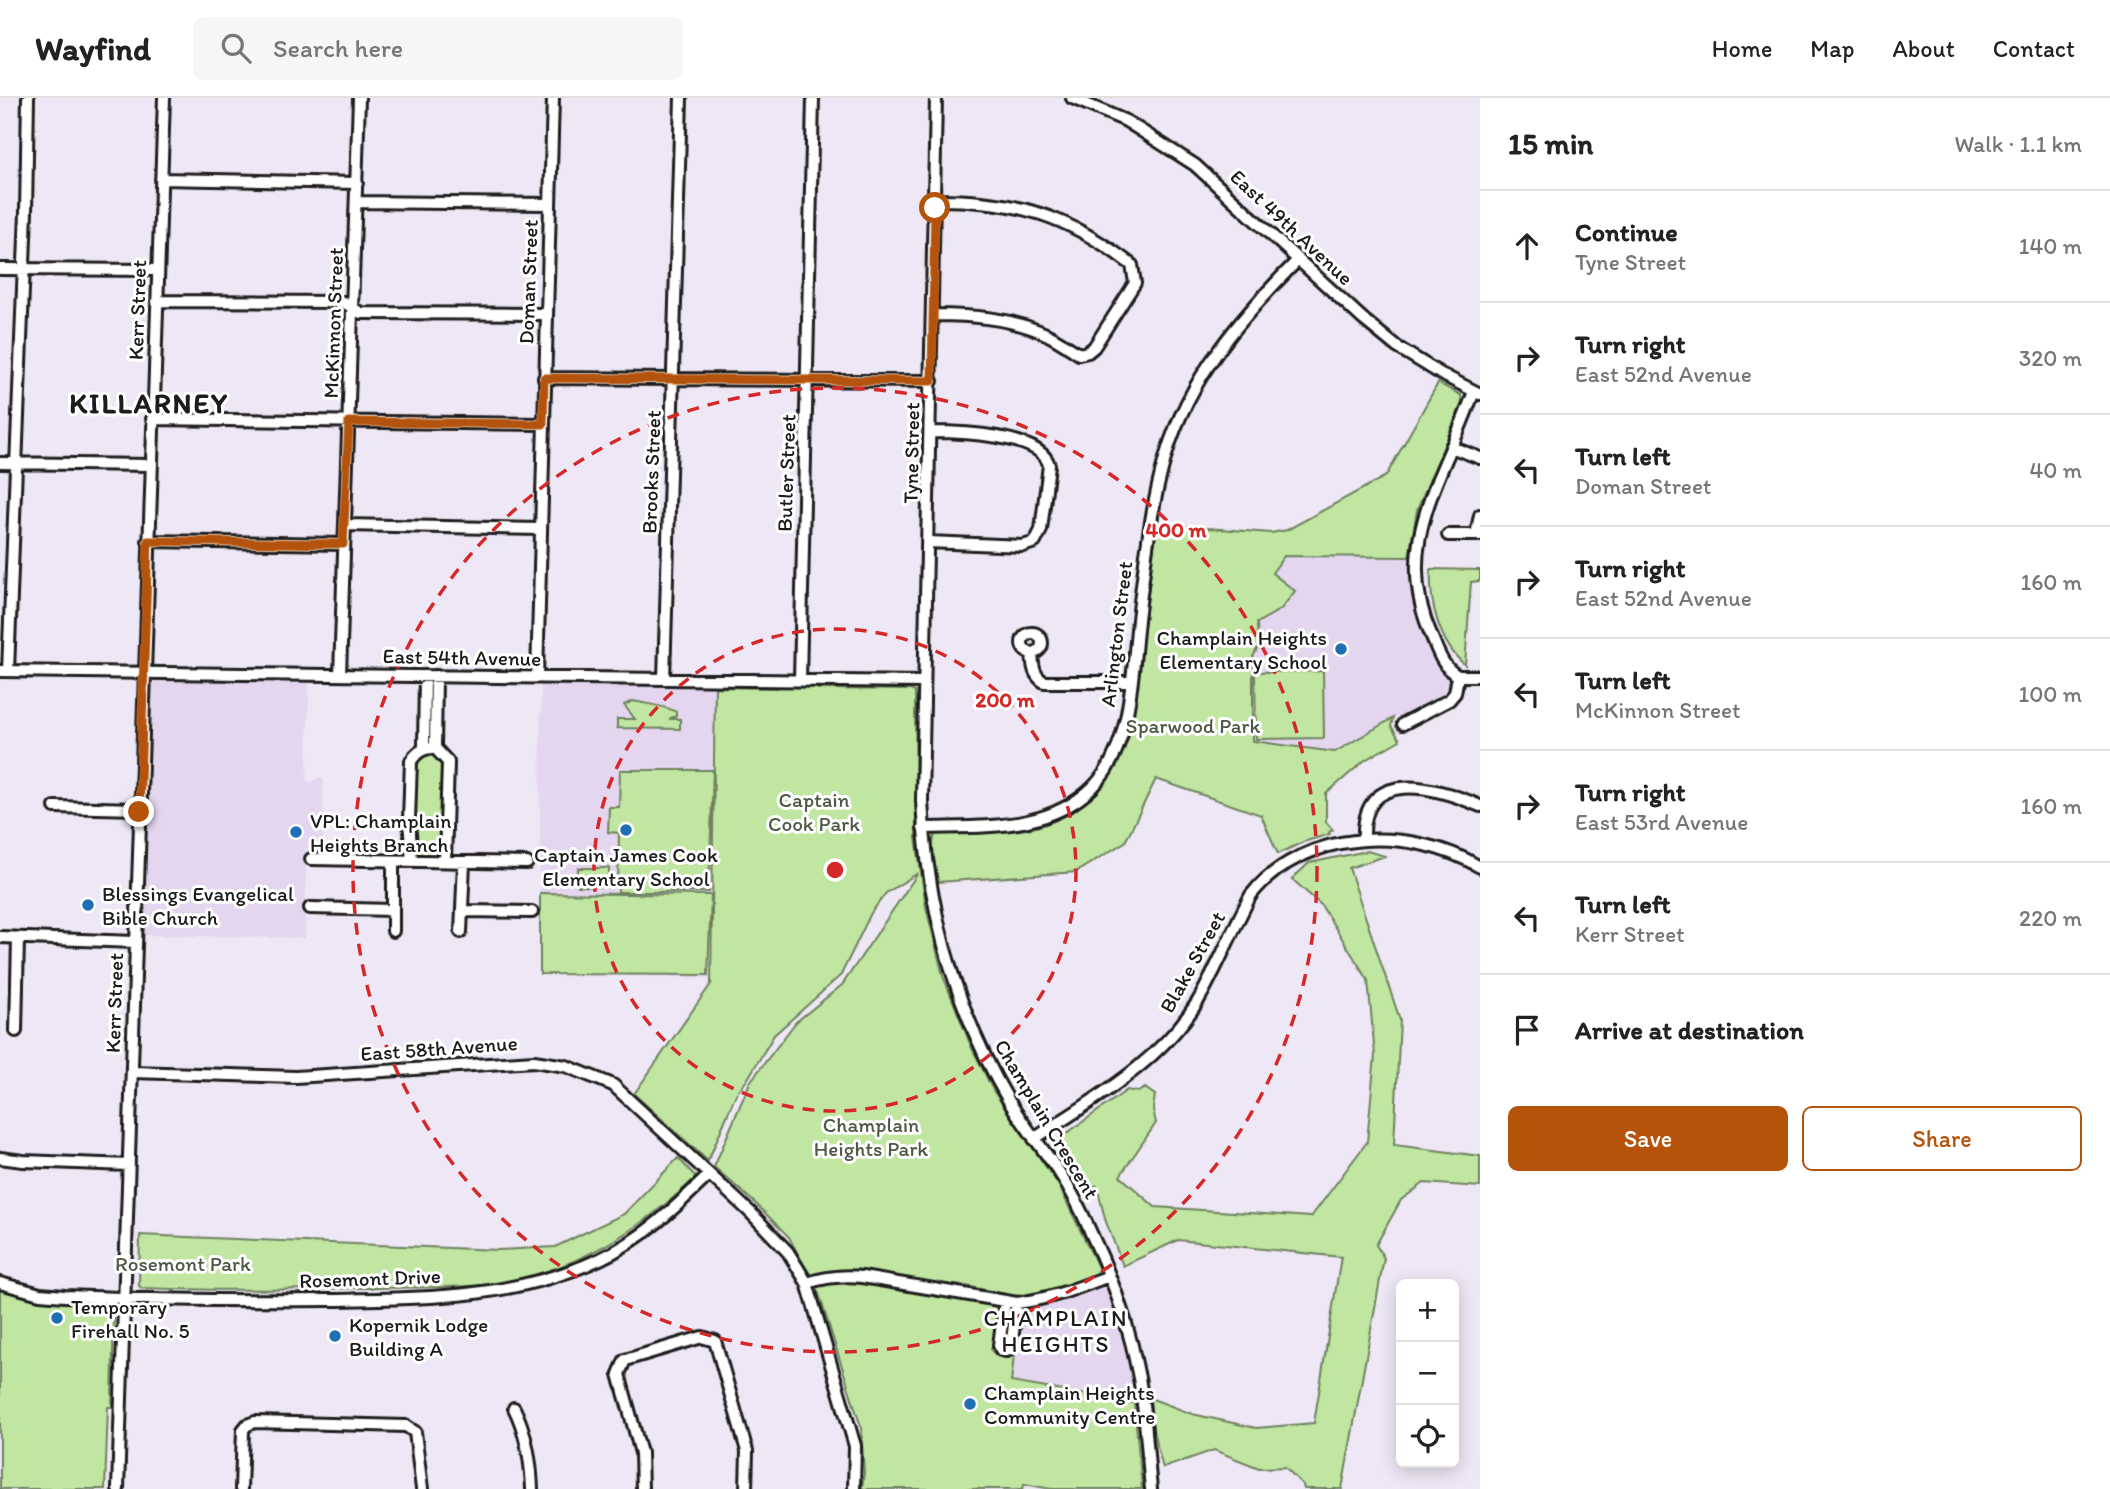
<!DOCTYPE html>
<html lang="en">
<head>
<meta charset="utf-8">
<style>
	:root { --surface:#fff; --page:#f6f6f6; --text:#222; --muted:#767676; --line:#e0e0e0; --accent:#b45309 }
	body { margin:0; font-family:Itim,sans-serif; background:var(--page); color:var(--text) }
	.controls { position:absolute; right:21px; bottom:21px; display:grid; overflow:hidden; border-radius:10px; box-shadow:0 4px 18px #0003 }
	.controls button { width:63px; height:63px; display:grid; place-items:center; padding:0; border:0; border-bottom:2px solid var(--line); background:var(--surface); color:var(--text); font:35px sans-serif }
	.stop { position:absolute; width:21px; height:21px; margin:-16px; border:5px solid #b45309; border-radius:50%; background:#fff }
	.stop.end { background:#b45309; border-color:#fff; box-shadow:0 2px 7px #0008 }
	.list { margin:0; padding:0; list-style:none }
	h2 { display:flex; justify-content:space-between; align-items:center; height:91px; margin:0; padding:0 28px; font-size:30px }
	h2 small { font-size:23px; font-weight:400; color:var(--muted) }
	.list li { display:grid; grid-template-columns:46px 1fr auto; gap:21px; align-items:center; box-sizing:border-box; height:112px; padding:0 28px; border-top:2px solid var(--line) }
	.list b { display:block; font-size:26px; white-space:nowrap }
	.list p { margin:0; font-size:23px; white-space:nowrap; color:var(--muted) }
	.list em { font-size:23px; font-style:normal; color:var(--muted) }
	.actions { display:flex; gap:14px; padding:21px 28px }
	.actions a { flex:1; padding:16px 0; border:2px solid var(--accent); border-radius:10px; text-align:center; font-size:24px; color:var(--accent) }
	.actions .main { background:var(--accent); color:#fff }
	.icon { flex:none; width:38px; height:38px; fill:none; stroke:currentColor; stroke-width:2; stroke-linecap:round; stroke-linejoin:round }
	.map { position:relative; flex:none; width:1480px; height:1391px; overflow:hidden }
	header { display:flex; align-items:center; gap:42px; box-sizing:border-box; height:98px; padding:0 35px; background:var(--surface); border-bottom:2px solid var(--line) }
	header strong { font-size:33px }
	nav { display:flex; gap:38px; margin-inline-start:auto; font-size:24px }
	.search { width:490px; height:63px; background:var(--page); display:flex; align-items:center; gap:18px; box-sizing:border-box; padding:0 24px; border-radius:10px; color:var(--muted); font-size:26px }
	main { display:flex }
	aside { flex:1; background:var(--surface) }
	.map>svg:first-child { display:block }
	.built { fill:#e3d6ee }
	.green { fill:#c0e6a1; stroke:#6e815e; stroke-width:2 }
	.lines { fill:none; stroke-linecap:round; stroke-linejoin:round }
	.minor-casing { stroke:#1c1c1c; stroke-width:16 }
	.minor { stroke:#fff; stroke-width:10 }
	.route { stroke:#b45309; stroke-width:9 }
	.ring { fill:none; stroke:#d62828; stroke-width:3.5; stroke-dasharray:12 9 }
	.poi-dot { fill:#1f6fb2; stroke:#fff; stroke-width:2.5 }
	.labels { text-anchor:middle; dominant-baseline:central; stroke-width:6; stroke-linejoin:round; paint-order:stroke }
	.street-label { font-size:21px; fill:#1c1c1c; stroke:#fff }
	.poi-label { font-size:21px; fill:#1c1c1c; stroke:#fff; text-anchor:start }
	.park-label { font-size:21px; fill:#4d5944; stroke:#fff }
	.neighbourhood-label { font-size:23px; letter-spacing:2px; fill:#1c1c1c; stroke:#fff }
	.district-label { font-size:28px; font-weight:bold; letter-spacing:2px; fill:#1c1c1c; stroke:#fff }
	.centre { fill:#d62828; stroke:#fff; stroke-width:3.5 }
	.ring-label { font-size:21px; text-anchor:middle; font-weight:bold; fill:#d62828; stroke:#fff; stroke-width:6; stroke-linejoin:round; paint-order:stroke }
</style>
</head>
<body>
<header>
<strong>Wayfind</strong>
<div class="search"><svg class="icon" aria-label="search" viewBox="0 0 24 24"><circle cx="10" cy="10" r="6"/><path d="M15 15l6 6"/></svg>Search here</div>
<nav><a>Home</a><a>Map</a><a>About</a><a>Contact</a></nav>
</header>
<main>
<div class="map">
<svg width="1480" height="1391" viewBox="0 0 1480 1391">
	<rect width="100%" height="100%" fill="#eee7f5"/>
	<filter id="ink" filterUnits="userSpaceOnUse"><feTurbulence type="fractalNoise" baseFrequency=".0143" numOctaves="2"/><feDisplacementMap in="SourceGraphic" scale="14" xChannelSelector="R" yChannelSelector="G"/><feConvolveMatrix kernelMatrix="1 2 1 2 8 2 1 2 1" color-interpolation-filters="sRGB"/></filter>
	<g filter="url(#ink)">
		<!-- built -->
		<path class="built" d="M 1254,458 L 1409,459 L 1411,494 L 1417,524 L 1435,562 L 1450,584 L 1448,594 L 1412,614 L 1393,620 L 1335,654 L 1253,643 Z
			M 157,582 L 309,584 L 307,683 L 312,684 L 318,680 L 323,680 L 323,752 L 306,752 L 305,840 L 145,837 L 146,732 L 144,723 L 147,721 L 151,588 Z
			M 541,587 L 715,589 L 710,880 L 539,875 Z
			M 1101,1186 L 1106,1190 L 1115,1214 L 1128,1264 L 1134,1305 L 1010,1284 L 1022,1210 L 1053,1203 Z"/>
		<!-- green -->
		<path class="green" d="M 1438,285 L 1461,297 L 1462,305 L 1417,412 L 1409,459 L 1284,458 L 1272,475 L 1295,493 L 1281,511 L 1257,525 L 1258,549 L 1253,559 L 1253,643 L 1335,654 L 1393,620 L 1391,628 L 1400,642 L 1365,662 L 1326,696 L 1326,724 L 1333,732 L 1329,734 L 1330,736 L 1303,744 L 1278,756 L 1261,717 L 1156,681 L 1125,744 L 1076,774 L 938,784 C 936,770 929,751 935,737 C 958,731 986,734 1010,733 C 1075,729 1118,685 1132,623 L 1157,426 L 1271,435 L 1287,432 L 1386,378 Z
			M 1431,471 L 1480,472 L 1480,483 L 1471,484 L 1465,567 C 1439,545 1429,504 1431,471 Z
			M 1323,573 L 1324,640 L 1256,641 L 1255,574 Z
			M 783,587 L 813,588 L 818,591 L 910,592 L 915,594 L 916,740 L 926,809 L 943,878 L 971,948 L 994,994 L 1058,1086 L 1099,1171 L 1096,1177 L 1061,1191 L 1027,1199 L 1015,1198 L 967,1188 L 925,1185 L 856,1174 L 846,1173 L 844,1182 L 995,1208 L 1000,1213 L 991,1252 C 996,1258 1007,1261 1014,1257 L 1011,1284 L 1134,1305 L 1142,1391 L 1051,1391 L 1024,1386 L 1023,1391 L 862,1391 L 864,1375 L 861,1329 L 819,1196 L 789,1139 L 755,1105 L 714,1069 L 750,984 L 796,924 L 842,887 L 918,775 L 886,795 L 871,815 L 841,877 L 774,937 L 747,982 L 736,996 L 708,1063 L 634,996 L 711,886 L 715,589 L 777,590 Z
			M 633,603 C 645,606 668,608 676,614 L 676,618 L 669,621 L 680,621 L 680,631 L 617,630 L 617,621 L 635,621 L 624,607 Z
			M 426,656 L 439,659 L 444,668 L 442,752 C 431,763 416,759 414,743 L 415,667 L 418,660 Z
			M 620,672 L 713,672 L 709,794 L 618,794 L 619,735 L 608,734 L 609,709 L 619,709 Z
			M 1367,753 L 1385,758 L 1349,770 L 1400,922 L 1394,1047 L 1480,1058 L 1480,1089 L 1424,1085 L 1401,1102 L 1376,1147 L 1384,1160 L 1342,1391 L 1304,1391 L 1303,1387 L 1285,1369 L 1259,1370 L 1214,1352 L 1163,1370 L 1153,1333 L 1150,1300 L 1192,1316 L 1256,1330 L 1314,1325 L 1341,1159 L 1178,1142 L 1123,1168 L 1105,1121 L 1097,1088 L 1081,1087 L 1061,1053 L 1059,1041 L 1127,992 L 1138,994 L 1145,990 L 1155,997 L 1153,1011 L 1156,1025 L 1120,1078 L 1155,1109 L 1311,1119 L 1367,1044 L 1375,957 L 1368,882 L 1321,807 L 1292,781 L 1309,765 Z
			M 578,770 L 609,770 L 609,789 L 578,788 Z
			M 540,795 L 711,797 L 708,877 L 540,876 Z
			M 678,1060 L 696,1079 C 640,1133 571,1175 492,1186 C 449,1191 403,1189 359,1190 C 287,1192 213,1193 142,1190 L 139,1188 L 140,1137 L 498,1152 L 555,1149 L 624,1116 Z
			M 0,1191 L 36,1200 L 59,1203 L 110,1204 L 114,1207 L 112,1309 L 108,1309 L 105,1391 L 0,1391 Z"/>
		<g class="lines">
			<!-- minor casing -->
			<g class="minor-casing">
				<path id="minor" d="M 936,0 L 922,703 C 927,810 956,913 1010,1005 C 1025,1029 1043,1051 1059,1074 C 1072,1093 1082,1114 1091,1135 C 1112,1179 1129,1227 1138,1275 C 1146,1313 1147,1353 1151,1391
					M 1072,0 L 1126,23 L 1195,67 L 1364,222 L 1397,249 L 1441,276 L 1480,296
					M 161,81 L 357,85
					M 356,104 L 550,106
					M 0,171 L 158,172
					M 157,203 L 343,204 L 361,215 L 547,216
					M 933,217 C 971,217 1011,220 1046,236 C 1057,241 1068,249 1079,256 L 1088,254 L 1094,249 L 1135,185 L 1132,167 C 1067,117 1017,102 936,102
					M 544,280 L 932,283
					M 152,321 L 543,326
					M 1451,349 L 1480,360
					M 0,365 L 151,367
					M 345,427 L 540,431
					M 1448,437 L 1480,437
					M 1476,437 L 1480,417
					M 148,443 L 343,446
					M 928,444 L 1023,448 L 1035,444 L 1041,432 L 1049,367 C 1041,336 958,334 931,334
					M1022 545a10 10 0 1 1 20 0a10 10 0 1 1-20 0Z
					M 1032,555 C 1033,568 1033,577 1044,584 L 1130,584
					M 0,573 L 924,584
					M 8,573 L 26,114 L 28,0
					M 340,577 L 359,0
					M 1458,578 C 1443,570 1438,554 1432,539 C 1390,445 1445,378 1474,293
					M 1458,578 L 1480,578
					M 537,579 L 553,0
					M 664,581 L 681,0
					M 800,582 L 813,0
					M 1403,626 L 1449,602 L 1455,595 L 1458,578
					M 424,650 L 425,578
					M 435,650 L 436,578
					M 55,709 L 139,711
					M 923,730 C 982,728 1048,734 1093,689 C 1134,648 1132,568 1139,513 C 1145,461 1151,408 1166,357 C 1189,279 1242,218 1298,162
					M 1364,742 C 1360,667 1436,689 1480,708
					M 311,761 L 527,765
					M 393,763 L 393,833
					M 412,763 L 409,722 L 411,663 C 418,653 423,650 435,650 L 448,664 L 445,763
					M 310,810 L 393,812
					M 463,813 L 532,814
					M 461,834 L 464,764
					M 0,839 L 135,844
					M 16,933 L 18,840
					M 132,974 L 296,979 L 534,963 L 566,968 L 613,987 L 751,1115 L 788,1154 L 807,1185 L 855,1348 L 854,1391
					M 1034,1041 C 1092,1002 1160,965 1198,903 C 1218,869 1232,832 1251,797 C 1303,731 1410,727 1480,769
					M 0,1060 L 23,1063 L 129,1067
					M 0,1185 L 40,1196 L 65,1198 C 154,1202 242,1203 330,1202 C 424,1200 514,1201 600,1161 C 643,1141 676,1109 709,1077
					M 807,1185 C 826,1179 842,1177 862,1179 L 1017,1205 C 1050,1201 1078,1190 1109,1178
					M 1005,1203 L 999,1247 L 1001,1252 L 1007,1253 L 1011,1249 L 1017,1205
					M 514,1310 C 526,1334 531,1364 532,1391
					M 118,1391 L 164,0
					M 241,1391 L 243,1332 L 247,1327 L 255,1324 L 406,1328 L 415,1334 L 422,1391
					M 642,1391 L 641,1355 L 619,1276 L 625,1262 L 702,1239 L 715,1243 L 747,1353 L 746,1391"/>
			</g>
			<!-- minor -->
			<use href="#minor" class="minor"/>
		</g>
	</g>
	<g class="lines" filter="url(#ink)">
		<!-- route -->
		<path class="route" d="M 139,714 L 148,443 L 343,446 L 349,324 L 543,326 L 544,280 L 932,283 L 935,110"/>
	</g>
	<!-- distance rings -->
	<g class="ring">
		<circle cx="835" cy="772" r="241"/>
		<circle cx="835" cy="772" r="482"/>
	</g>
	<!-- markers -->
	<g class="poi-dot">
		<circle cx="1341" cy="551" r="7"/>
		<circle cx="626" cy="732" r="7"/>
		<circle cx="296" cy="734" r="7"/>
		<circle cx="88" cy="807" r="7"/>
		<circle cx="57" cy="1220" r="7"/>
		<circle cx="335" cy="1238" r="7"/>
		<circle cx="970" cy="1306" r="7"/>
	</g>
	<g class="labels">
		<!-- street labels -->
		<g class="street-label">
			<text transform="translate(1292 129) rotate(43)">East 49th Avenue</text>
			<text transform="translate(528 184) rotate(-88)">Doman Street</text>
			<text transform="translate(137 212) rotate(-88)">Kerr Street</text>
			<text transform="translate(333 225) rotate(-88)">McKinnon Street</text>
			<text transform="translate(911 355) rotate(-89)">Tyne Street</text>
			<text transform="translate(651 374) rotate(-88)">Brooks Street</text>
			<text transform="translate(786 375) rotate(-88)">Butler Street</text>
			<text transform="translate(1116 536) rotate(-83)">Arlington Street</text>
			<text transform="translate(462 559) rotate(1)">East 54th Avenue</text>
			<text transform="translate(1192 864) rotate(-61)">Blake Street</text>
			<text transform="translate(114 905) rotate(-88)">Kerr Street</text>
			<text transform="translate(439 950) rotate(-4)">East 58th Avenue</text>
			<text transform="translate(1047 1021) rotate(59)">Champlain Crescent</text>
			<text transform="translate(370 1180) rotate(-2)">Rosemont Drive</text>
		</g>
		<!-- poi labels -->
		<g class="poi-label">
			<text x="1327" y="539" text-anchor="end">Champlain Heights<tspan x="1327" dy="24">Elementary School</tspan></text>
			<text x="310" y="722">VPL: Champlain<tspan x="310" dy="24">Heights Branch</tspan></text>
			<text x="626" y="756" text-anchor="middle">Captain James Cook<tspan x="626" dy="24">Elementary School</tspan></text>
			<text x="102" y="795">Blessings Evangelical<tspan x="102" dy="24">Bible Church</tspan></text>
			<text x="71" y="1208">Temporary<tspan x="71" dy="24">Firehall No. 5</tspan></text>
			<text x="349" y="1226">Kopernik Lodge<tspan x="349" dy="24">Building A</tspan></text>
			<text x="984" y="1294">Champlain Heights<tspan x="984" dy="24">Community Centre</tspan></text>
		</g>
		<!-- park labels -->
		<g class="park-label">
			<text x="1193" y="627">Sparwood Park</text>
			<text x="814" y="701">Captain<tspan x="814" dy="24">Cook Park</tspan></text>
			<text x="871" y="1026">Champlain<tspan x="871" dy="24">Heights Park</tspan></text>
			<text x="183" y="1165">Rosemont Park</text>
		</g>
		<!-- neighbourhood labels -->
		<g class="neighbourhood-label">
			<text x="1056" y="1220">CHAMPLAIN<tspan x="1056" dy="26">HEIGHTS</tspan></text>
		</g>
		<!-- district labels -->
		<g class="district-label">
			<text x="149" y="305">KILLARNEY</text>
		</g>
	</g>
	<circle cx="835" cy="772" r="10" class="centre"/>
	<g class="ring-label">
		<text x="1176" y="439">400 m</text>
		<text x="1005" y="609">200 m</text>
	</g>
</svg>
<div class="controls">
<button>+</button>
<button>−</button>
<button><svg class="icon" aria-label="locate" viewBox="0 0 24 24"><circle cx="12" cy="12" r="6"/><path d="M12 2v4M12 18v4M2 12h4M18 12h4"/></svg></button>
</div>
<div class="stop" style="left:935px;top:110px"></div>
<div class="stop end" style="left:139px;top:714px"></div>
</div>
<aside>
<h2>15 min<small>Walk · 1.1 km</small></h2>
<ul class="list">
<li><svg class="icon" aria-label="ahead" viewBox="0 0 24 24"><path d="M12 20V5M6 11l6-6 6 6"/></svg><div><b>Continue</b><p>Tyne Street</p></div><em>140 m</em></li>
<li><svg class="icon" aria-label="right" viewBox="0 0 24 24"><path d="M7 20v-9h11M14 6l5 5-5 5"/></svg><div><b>Turn right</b><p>East 52nd Avenue</p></div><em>320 m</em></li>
<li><svg class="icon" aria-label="left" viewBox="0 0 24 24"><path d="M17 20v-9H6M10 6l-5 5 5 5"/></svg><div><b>Turn left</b><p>Doman Street</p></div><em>40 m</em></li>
<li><svg class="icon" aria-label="right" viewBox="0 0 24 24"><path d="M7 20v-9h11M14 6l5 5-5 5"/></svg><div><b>Turn right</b><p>East 52nd Avenue</p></div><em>160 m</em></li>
<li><svg class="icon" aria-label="left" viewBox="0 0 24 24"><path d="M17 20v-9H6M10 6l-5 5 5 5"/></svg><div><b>Turn left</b><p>McKinnon Street</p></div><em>100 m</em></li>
<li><svg class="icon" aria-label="right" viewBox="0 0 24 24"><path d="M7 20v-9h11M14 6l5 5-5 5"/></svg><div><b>Turn right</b><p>East 53rd Avenue</p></div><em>160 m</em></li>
<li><svg class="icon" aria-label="left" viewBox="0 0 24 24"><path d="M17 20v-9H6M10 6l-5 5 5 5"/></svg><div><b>Turn left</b><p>Kerr Street</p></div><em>220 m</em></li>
<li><svg class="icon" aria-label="arrive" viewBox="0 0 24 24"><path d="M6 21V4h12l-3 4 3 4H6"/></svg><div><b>Arrive at destination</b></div></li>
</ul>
<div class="actions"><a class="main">Save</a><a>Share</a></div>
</aside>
</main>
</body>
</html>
